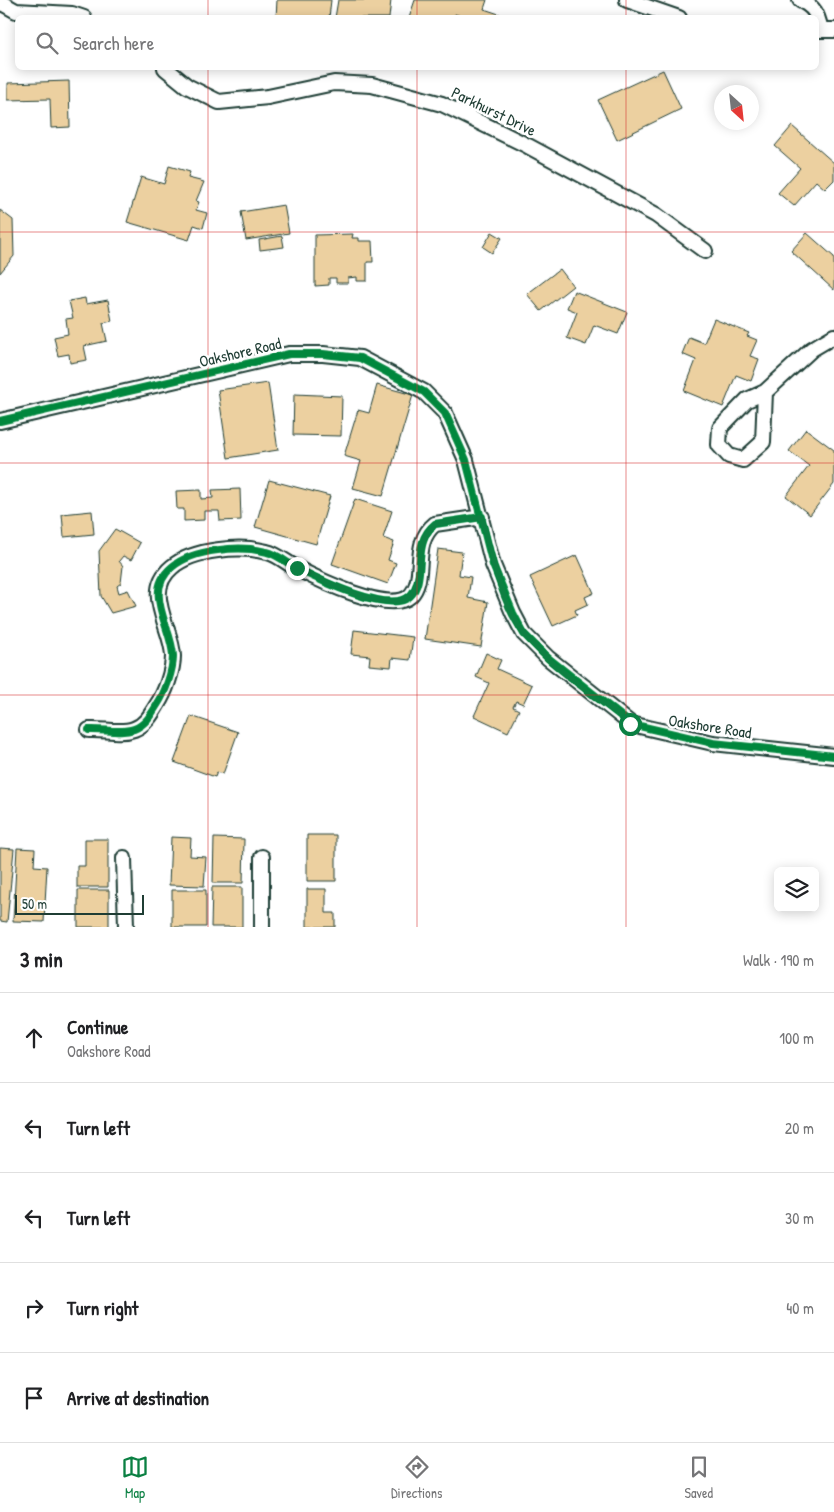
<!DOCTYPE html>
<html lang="en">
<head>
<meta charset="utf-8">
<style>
	:root { --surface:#fff; --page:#f2f2f2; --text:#202124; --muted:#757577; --line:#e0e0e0; --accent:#0b8043 }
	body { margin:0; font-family:"Patrick Hand",sans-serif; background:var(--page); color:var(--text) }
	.controls { position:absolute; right:15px; bottom:15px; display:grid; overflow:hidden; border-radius:8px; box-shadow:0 2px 12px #0003 }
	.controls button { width:45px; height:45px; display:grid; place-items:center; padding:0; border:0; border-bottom:1px solid var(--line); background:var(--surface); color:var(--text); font:25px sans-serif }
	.compass { position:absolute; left:714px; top:85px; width:45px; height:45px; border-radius:50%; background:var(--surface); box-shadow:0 2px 12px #0003; rotate:153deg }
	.scale { position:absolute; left:15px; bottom:12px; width:129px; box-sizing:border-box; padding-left:5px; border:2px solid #1f3d34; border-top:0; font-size:14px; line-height:18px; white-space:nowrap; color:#1f3d34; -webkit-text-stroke:4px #fff; paint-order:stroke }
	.stop { position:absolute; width:15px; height:15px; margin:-11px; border:4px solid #0b8043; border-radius:50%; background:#fff }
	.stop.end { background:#0b8043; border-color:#fff; box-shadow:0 1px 5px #0008 }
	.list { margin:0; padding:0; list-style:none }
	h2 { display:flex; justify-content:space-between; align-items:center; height:65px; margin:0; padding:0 20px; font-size:21px }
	h2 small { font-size:16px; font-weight:400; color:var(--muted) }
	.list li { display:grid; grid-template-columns:32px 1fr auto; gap:15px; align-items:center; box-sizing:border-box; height:90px; padding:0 20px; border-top:1px solid var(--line) }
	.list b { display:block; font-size:19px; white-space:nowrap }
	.list p { margin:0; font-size:16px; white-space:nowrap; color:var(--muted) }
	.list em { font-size:16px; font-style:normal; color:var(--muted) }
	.icon { flex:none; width:28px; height:28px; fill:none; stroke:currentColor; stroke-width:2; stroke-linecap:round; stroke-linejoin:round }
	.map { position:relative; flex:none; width:834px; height:927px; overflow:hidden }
	.search { position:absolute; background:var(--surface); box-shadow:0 2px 12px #0003; left:15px; right:15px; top:15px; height:55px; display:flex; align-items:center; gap:12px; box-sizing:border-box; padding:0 18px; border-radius:8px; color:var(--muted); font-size:19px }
	.sheet { height:515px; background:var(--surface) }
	nav { display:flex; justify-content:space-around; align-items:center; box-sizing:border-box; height:70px; border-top:1px solid var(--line); background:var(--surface); font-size:14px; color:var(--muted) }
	nav a { display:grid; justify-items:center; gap:2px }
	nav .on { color:var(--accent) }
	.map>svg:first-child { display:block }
	.building { fill:#ecd0a0; stroke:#1f3d34 }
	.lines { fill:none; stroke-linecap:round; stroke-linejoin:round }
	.minor-casing { stroke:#1f3d34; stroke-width:18 }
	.minor { stroke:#fff; stroke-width:14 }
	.cycleway-casing { stroke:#fff; stroke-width:11 }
	.cycleway { stroke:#00873e; stroke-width:8 }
	.route { stroke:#0b8043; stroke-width:6 }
	.grid { fill:none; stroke:#d62828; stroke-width:1; stroke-opacity:0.55 }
	.labels { text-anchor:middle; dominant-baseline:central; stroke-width:5; stroke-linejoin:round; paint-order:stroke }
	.street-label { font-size:16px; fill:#1f3d34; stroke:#fff }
</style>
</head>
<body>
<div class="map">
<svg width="834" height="927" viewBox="0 0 834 927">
	<rect width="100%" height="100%" fill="#fff"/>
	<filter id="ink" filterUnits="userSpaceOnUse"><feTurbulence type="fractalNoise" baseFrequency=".02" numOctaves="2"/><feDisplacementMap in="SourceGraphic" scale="10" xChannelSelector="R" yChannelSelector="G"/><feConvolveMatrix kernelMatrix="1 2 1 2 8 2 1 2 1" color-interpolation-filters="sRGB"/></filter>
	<g filter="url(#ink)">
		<!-- building -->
		<path class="building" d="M 277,0 L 331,0 L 329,18 L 276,18 Z
			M 338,0 L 391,0 L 389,18 L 335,18 Z
			M 415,0 L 487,0 L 484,9 L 511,18 L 467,18 L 455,14 L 454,18 L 409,18 Z
			M 663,70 L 681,109 L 617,140 L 598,100 Z
			M 69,81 L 70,127 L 51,128 L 50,99 L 8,100 L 8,83 Z
			M 792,126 L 834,163 L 834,180 L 825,189 L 816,181 L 794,206 L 778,193 L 800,168 L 775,146 Z
			M 169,166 L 190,172 L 188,178 L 204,182 L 196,201 L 199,202 L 196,210 L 207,213 L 203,228 L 194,225 L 189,240 L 127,222 L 141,177 L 164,184 Z
			M 284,205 L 289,233 L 246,240 L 241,212 Z
			M 0,210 L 13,220 L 14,256 L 0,273 Z
			M 492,232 L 502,238 L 492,253 L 483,247 Z
			M 807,233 L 834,257 L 834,290 L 791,251 Z
			M 353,234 L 352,238 L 359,238 L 359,241 L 372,241 L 373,262 L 367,262 L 367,281 L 357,281 L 357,277 L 348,278 L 348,283 L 336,283 L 336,278 L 329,278 L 329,285 L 315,286 L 315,235 Z
			M 282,236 L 284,247 L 260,250 L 259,240 Z
			M 560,269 L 573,286 L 541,311 L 527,294 Z
			M 574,291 L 627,312 L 618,334 L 594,325 L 586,345 L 567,338 L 577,312 L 567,308 Z
			M 85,298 L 86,304 L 108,300 L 112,321 L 103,323 L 107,341 L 84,346 L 87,360 L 70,363 L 69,354 L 58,356 L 54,337 L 68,334 L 66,319 L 73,318 L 69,301 Z
			M 714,319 L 749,333 L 747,336 L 757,340 L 750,356 L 759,359 L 751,381 L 736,375 L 723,407 L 684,391 L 696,360 L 682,354 L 689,337 L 704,343 Z
			M 268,383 L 278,450 L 228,458 L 218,390 Z
			M 377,385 L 413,395 L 383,496 L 353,488 L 361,461 L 344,456 L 358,410 L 369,413 Z
			M 294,394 L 342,396 L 341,436 L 293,435 Z
			M 806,429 L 834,450 L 834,484 L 810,515 L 786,496 L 809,466 L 789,451 Z
			M 269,480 L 330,496 L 316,544 L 255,527 Z
			M 240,489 L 241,520 L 220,521 L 219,511 L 204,511 L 204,520 L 184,521 L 184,509 L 177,509 L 176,491 L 201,490 L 201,499 L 213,498 L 212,490 Z
			M 355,499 L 392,511 L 383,538 L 394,542 L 388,560 L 396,563 L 388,584 L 332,564 Z
			M 92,511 L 94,534 L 64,537 L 62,514 Z
			M 115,529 L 140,543 L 131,560 L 123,556 L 119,561 L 123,566 L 121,583 L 117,586 L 119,593 L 128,590 L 136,606 L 111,613 L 101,596 L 99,551 Z
			M 438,549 L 462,552 L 459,575 L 471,577 L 468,598 L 488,602 L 481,647 L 425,639 Z
			M 577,555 L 594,593 L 585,597 L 588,604 L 575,610 L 577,615 L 553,626 L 530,577 Z
			M 354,630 L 413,637 L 410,660 L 392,658 L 391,667 L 369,665 L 370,656 L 351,654 Z
			M 486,653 L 501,660 L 497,669 L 532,685 L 523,704 L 516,701 L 513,707 L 519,710 L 508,732 L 474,716 L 489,683 L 476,677 Z
			M 191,716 L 238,732 L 223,774 L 217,772 L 215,777 L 174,762 Z
			M 307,835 L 336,835 L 336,881 L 307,881 Z
			M 171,837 L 191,838 L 190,856 L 206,857 L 204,886 L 169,885 Z
			M 214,838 L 244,839 L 243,883 L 213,883 Z
			M 85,839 L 108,839 L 108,887 L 77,887 L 77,866 L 85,866 Z
			M 0,848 L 14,849 L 7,922 L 0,921 Z
			M 17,848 L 35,849 L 34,866 L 47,867 L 44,922 L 13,921 Z
			M 212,887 L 242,887 L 242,927 L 211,927 Z
			M 307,889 L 326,889 L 326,913 L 335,913 L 335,927 L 307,927 Z
			M 78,890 L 109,890 L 109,927 L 78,927 Z
			M 172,890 L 206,890 L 206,927 L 172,927 Z"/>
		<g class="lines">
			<!-- minor casing -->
			<g class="minor-casing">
				<path id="minor" d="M 627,0 L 679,18
					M 800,0 C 815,7 817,14 821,30
					M 0,2 L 16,11 L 72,14 L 84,18
					M 816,30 L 834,30
					M 165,68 L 187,86 L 219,102 L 268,97 L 334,83 L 372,85 L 442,104 L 528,146 L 656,215 L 705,251
					M 765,392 L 747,400 L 720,428 L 719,445 L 729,456 L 743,460 L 763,442 L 765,392 L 812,349 L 834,336
					M 0,421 L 289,354 L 323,354 L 360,358 L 424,392 L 445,413 L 466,460 L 493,565 L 513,613 L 524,634 L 548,658 L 631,724 L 713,743 L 834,756
					M 89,730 C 104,729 121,734 134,729 C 145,725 151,715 157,705 C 165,693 173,671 173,656 C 172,627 142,592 172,567 C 193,549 241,545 267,552 C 277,554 287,563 296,568 C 317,579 390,615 410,596 C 428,578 410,544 435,524 L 482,517
					M 262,857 L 262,927
					M 124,858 L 126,927"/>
			</g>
			<!-- minor -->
			<use href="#minor" class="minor"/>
			<!-- cycleway casing -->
			<g class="cycleway-casing">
				<path id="cycleway" d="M 0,421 L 289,354 L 323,354 L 360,358 L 424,392 L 445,413 L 466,460 L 493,565 L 513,613 L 524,634 L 548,658 L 631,724 L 713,743 L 834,756
					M 89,730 C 104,729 121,734 134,729 C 145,725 151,715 157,705 C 165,693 173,671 173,656 C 172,627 142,592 172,567 C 193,549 241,545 267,552 C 277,554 287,563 296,568 C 317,579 390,615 410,596 C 428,578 410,544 435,524 L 482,517"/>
			</g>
			<!-- cycleway -->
			<use href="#cycleway" class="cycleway"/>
		</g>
	</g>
	<g class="lines" filter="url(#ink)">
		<!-- route -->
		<path class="route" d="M 297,568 C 321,579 385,614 409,597 C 416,591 418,578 419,569 C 421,551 420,536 435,524 L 482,517 C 490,551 502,608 525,635 C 554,670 595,696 630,724"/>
	</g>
	<!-- grid -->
	<path class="grid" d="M 208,0 L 208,18M 417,0 L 417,18M 626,0 L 626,18M 208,68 L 208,927M 417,68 L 417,927M 626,68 L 626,927M 0,232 L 834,232M 0,463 L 834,463M 0,695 L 834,695"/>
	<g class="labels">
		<!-- street labels -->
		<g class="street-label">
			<text transform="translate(494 111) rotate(26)">Parkhurst Drive</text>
			<text transform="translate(240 352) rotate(-13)">Oakshore Road</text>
			<text transform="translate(710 726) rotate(9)">Oakshore Road</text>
		</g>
	</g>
</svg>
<div class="controls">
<button><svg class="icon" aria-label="layers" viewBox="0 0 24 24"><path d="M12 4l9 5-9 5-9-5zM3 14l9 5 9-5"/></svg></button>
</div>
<svg class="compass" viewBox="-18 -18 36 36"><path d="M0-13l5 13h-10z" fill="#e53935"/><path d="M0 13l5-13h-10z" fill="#757577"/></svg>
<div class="scale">50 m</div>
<div class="stop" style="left:630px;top:724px"></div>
<div class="stop end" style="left:297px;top:568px"></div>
<div class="search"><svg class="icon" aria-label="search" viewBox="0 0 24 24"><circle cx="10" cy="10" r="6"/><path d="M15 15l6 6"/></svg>Search here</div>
</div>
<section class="sheet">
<h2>3 min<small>Walk · 190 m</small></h2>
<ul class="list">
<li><svg class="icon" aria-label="ahead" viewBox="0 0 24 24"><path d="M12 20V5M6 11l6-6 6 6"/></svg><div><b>Continue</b><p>Oakshore Road</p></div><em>100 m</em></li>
<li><svg class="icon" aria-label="left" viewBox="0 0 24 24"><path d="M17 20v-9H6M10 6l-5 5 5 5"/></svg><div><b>Turn left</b></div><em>20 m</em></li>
<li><svg class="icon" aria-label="left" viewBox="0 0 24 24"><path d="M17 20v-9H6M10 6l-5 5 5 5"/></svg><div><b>Turn left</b></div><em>30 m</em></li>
<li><svg class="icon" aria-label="right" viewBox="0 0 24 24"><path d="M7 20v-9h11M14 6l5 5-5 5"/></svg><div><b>Turn right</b></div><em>40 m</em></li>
<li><svg class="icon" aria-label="arrive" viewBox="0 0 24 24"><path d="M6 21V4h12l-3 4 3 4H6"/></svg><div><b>Arrive at destination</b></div></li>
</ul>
</section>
<nav>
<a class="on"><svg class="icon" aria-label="map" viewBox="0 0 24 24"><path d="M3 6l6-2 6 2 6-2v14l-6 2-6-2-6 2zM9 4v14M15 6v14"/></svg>Map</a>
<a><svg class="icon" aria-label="directions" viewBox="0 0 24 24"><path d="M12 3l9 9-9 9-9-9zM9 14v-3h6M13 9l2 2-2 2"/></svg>Directions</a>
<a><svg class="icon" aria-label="saved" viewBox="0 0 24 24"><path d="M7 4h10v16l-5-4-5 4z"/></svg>Saved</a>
</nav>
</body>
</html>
